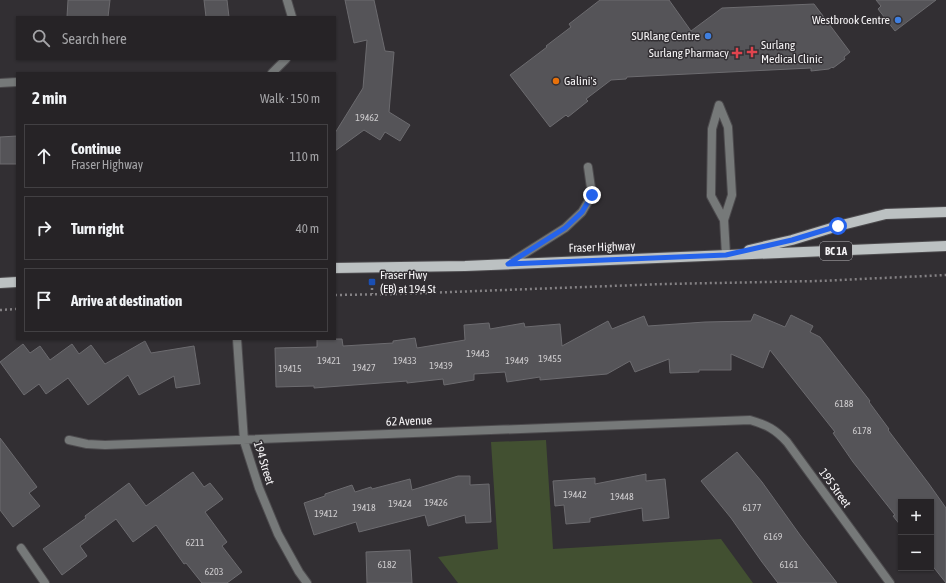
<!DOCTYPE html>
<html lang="en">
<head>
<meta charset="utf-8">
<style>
	:root { --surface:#262326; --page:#2e2b2e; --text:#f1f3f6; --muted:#a4a4a7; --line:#424043 }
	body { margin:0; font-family:"Asap Condensed",sans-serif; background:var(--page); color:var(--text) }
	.controls { position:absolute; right:12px; bottom:12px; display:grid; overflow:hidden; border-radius:0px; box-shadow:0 1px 3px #0004 }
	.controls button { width:36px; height:36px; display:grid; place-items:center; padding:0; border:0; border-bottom:1px solid var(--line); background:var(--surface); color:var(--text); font:20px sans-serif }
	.stop { position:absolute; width:12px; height:12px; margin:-9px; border:3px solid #2563eb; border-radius:50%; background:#fff }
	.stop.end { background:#2563eb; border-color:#fff; box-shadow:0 1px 4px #0008 }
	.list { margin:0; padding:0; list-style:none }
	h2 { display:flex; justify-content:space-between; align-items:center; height:52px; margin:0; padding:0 16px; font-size:17px }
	h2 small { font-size:13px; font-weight:400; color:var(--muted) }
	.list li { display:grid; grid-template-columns:26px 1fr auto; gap:12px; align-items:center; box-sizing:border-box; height:64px; margin:0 8px 8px; padding:0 8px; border:1px solid var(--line); border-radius:0px }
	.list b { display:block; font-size:15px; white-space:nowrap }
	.list p { margin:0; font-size:13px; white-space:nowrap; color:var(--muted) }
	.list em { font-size:13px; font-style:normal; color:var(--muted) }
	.icon { flex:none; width:22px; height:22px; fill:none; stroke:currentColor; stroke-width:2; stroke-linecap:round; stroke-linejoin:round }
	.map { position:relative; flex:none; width:946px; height:583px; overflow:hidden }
	.search { position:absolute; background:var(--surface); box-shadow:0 1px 3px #0004; left:16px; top:16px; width:320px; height:44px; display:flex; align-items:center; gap:10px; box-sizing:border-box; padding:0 14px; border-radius:0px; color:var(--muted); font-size:15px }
	.panel { position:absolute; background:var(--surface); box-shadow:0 1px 3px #0004; left:16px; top:72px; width:320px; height:268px; border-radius:0px }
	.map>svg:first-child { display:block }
	.green { fill:#425031 }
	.building { fill:#555458; stroke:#6c6b6f }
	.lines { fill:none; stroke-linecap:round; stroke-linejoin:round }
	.service-casing { stroke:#4d4b4e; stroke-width:10 }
	.minor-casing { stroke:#4d4b4e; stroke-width:10 }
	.primary-casing { stroke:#4d4b4e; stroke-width:12 }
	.path { stroke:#848184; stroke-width:2.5; stroke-dasharray:2 3; stroke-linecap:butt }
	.service { stroke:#767979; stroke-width:8 }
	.minor { stroke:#767979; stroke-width:8 }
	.primary { stroke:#bcc1c2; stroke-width:10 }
	.route { stroke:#2563eb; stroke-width:5 }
	.shop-dot { fill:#3f7fe0; stroke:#322f33; stroke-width:1.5 }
	.health-dot { fill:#e0444e; stroke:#322f33; stroke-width:1.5 }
	.food-dot { fill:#e8710a; stroke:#322f33; stroke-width:1.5 }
	.transit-dot { fill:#1a4fb4; stroke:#322f33; stroke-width:1.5 }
	.labels { text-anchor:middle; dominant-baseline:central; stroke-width:3; stroke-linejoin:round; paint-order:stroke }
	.number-label { font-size:10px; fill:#ceccce }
	.shield { fill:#322f33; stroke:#bbb9bc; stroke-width:1 }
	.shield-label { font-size:11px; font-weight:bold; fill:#f6f4f6 }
	.poi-label { font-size:12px; fill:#f6f4f6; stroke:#322f33; text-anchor:end }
	.street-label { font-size:12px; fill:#f6f4f6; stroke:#322f33 }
</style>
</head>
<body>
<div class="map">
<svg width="946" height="583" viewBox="0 0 946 583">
	<rect width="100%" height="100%" fill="#322f33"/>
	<!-- green -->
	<path class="green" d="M 546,440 L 553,549 L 721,539 L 753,583 L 458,583 L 438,557 L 498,549 L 491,442 Z"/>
	<!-- building -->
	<path class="building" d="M 68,0 L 110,0 L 108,17 L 67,17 Z
		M 204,0 L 227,0 L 229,17 L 206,17 Z
		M 345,0 L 374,0 L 385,51 L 394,52 L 389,112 L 410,125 L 400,141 L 385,132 L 380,140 L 364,130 L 335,151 L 335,133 L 363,88 L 367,40 L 354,43 Z
		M 600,0 L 669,0 L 691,31 L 722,8 L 814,4 L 850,52 L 844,57 L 845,59 L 833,68 L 832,67 L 829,69 L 811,71 L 811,68 L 627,77 L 626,79 L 611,80 L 586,99 L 588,101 L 568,117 L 566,115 L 550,127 L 510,75 L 547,47 L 546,46 L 571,27 L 569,24 Z
		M 876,0 L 936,0 L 895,31 L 878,9 L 881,6 Z
		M 17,136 L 17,164 L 0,164 L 0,137 Z
		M 754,314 L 785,327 L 791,315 L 813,326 L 810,332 L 820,337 L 870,401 L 869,402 L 889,429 L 888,430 L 929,484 L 946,508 L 946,583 L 931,564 L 931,502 L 901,502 L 901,526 L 893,516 L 895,515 L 853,462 L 833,433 L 835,432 L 770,350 L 763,368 L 731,354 L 731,370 L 699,370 L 699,372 L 670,373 L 669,359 L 635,372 L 630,361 L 607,374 L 540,380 L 540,377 L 507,382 L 505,372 L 474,374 L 474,380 L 444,385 L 443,379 L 407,383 L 407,381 L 314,388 L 314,386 L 276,387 L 275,348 L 317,347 L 317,339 L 342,339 L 343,346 L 393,343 L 393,341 L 415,338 L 417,348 L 465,340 L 464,325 L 489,323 L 490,329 L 524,323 L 525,327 L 560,324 L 562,346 L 608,321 L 612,329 L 644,316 L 648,326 L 705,322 L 751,321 Z
		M 145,341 L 151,353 L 194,346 L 200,384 L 176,388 L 174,376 L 139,395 L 128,375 L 88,405 L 68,378 L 46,394 L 39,384 L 24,395 L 0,362 L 23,344 L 30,353 L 40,346 L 50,360 L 72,344 L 79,354 L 91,345 L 105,364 Z
		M 0,438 L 37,487 L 29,493 L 40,506 L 13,527 L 0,510 Z
		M 737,452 L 762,482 L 800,535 L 837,583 L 778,583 L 762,562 L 731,518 L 701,481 Z
		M 193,472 L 204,487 L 210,483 L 223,499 L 205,512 L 227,542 L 222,546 L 242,572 L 227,583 L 202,583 L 186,563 L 184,564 L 156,525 L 133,542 L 116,519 L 80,546 L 87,556 L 62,575 L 43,549 L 86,518 L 85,516 L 129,483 L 146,506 Z
		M 646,474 L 646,481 L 665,479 L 669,518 L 643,521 L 642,508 L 590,518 L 590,522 L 566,524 L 564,505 L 555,506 L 553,481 L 595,478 L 595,484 Z
		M 458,476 L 470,476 L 470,485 L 489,484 L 491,522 L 466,523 L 465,515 L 428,526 L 425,515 L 359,532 L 356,522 L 314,535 L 304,503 L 325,496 L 325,494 L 352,485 L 355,492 L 371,487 L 372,489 L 410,479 L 412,490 Z
		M 410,550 L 412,583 L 367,583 L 366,552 Z"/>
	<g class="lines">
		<!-- service casing -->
		<g class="service-casing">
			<path id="service" d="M 724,220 L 711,196 L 712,129 L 719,105 L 728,127 L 732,195 L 724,220 L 726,255
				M 508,264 L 565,228 L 582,212 L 592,195 L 588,167"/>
		</g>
		<!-- minor casing -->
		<g class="minor-casing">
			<path id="minor" d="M 287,0 L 292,17
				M 272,73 L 286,59
				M 0,83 L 17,82
				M 237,339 L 244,441 L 259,488 L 278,534 L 299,572 L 307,583
				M 69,440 L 87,444 L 105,445 L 750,420 C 767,425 775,429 787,442 L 890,583
				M 21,548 L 45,583"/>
		</g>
		<!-- primary casing -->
		<g class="primary-casing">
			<path id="primary" d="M 749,250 L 792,240 L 838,226 L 886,214 L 946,212
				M 335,268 L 465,266 L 946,246
				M 0,283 L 17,282"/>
		</g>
		<!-- path -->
		<path class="path" d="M 372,283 L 372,294
			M 335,295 L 398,294 L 664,284 L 819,281 L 946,275
			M 0,310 L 17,309"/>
		<!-- service -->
		<use href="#service" class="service"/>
		<!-- minor -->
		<use href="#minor" class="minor"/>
		<!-- primary -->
		<use href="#primary" class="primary"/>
	</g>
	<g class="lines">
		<!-- route -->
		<path class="route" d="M 592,195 L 582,212 L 565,228 L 508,264 L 726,255 L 792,240 L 838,226"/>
	</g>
	<!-- markers -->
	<g class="shop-dot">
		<circle cx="898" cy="20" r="4"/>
		<circle cx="708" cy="36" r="4"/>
	</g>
	<g class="health-dot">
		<path d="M750 46h4v4h4v4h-4v4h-4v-4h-4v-4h4z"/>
		<path d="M735 47h4v4h4v4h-4v4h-4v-4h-4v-4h4z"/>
	</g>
	<circle class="food-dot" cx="556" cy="81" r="4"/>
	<rect class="transit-dot" x="368" y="278" width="8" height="8" rx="2"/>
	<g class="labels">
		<!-- number labels -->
		<g class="number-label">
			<text x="367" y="117">19462</text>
			<text x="478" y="353">19443</text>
			<text x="550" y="358">19455</text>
			<text x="329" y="360">19421</text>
			<text x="405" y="360">19433</text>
			<text x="517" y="360">19449</text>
			<text x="441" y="365">19439</text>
			<text x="364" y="367">19427</text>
			<text x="290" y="368">19415</text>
			<text x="844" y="403">6188</text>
			<text x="862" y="430">6178</text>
			<text x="575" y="494">19442</text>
			<text x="622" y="496">19448</text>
			<text x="436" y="502">19426</text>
			<text x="400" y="503">19424</text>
			<text x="364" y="507">19418</text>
			<text x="752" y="507">6177</text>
			<text x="326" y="513">19412</text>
			<text x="773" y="536">6169</text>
			<text x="195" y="542">6211</text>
			<text x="387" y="564">6182</text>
			<text x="789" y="564">6161</text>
			<text x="214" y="571">6203</text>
		</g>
		<!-- shield labels -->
		<rect class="shield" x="820" y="242" width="32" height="18" rx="3"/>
		<g class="shield-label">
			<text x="836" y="251">BC 1A</text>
		</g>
		<!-- poi labels -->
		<g class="poi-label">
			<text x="890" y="20">Westbrook Centre</text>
			<text x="700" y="36">SURlang Centre</text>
			<text x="761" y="45" text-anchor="start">Surlang<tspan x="761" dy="14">Medical Clinic</tspan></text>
			<text x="729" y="53">Surlang Pharmacy</text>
			<text x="564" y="81" text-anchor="start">Galini's</text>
			<text x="380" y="275" text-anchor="start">Fraser Hwy<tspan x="380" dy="14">(EB) at 194 St</tspan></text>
		</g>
		<!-- street labels -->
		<g class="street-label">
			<text transform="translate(602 247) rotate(-2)">Fraser Highway</text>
			<text transform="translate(409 421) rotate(-2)">62 Avenue</text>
			<text transform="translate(264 463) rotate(73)">194 Street</text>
			<text transform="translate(835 488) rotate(54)">195 Street</text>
		</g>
	</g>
</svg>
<div class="controls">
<button>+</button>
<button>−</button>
</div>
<div class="stop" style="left:838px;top:226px"></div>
<div class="stop end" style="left:592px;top:195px"></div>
<div class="search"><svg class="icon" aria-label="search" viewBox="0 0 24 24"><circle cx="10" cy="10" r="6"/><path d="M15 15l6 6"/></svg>Search here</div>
<section class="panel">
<h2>2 min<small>Walk · 150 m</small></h2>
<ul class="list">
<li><svg class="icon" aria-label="ahead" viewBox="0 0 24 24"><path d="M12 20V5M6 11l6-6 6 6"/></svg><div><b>Continue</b><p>Fraser Highway</p></div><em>110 m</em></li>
<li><svg class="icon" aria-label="right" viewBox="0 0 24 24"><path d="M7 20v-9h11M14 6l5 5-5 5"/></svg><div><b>Turn right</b></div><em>40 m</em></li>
<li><svg class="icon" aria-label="arrive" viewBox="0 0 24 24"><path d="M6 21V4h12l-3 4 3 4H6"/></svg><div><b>Arrive at destination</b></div></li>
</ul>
</section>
</div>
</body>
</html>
